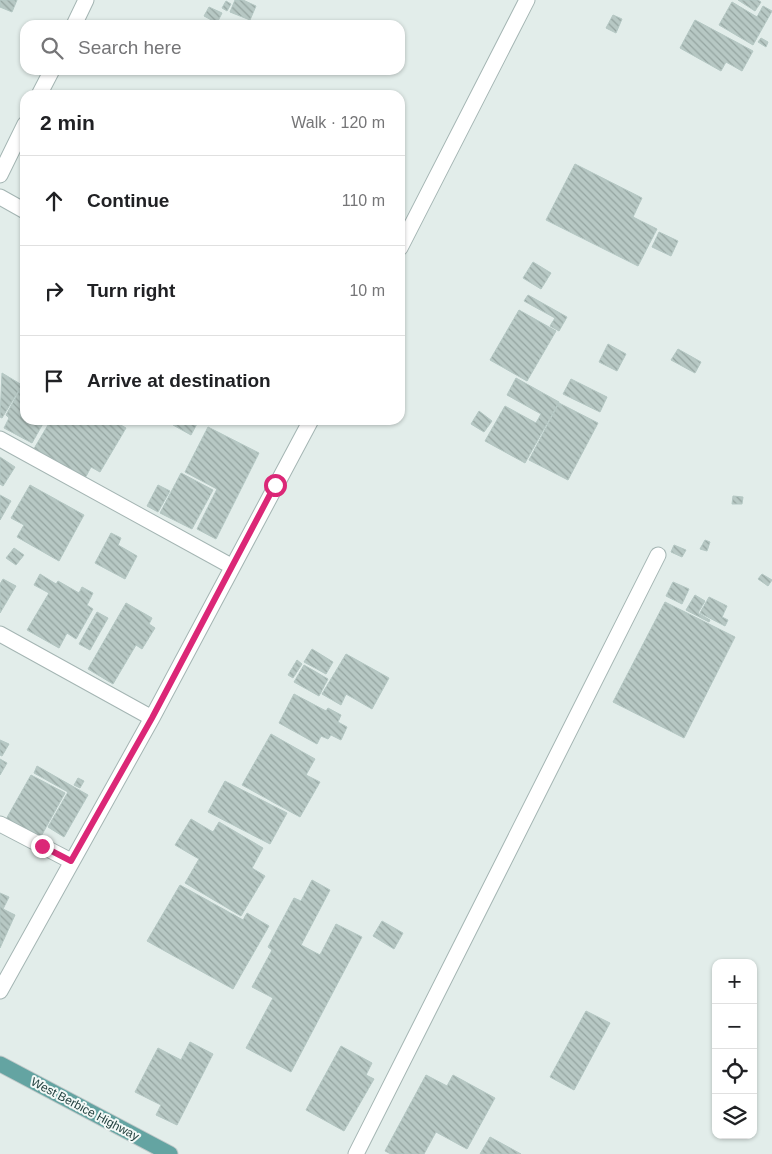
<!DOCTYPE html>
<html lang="en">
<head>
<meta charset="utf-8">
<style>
	:root { --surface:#fff; --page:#f2f2f2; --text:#202124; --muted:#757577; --line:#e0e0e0 }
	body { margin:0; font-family:Helvetica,sans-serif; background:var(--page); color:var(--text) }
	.controls { position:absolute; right:15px; bottom:15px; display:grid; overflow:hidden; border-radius:10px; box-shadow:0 1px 4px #0004 }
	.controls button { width:45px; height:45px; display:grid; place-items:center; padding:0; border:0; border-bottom:1px solid var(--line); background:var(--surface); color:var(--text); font:25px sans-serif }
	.stop { position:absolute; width:15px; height:15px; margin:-11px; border:4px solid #db2777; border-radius:50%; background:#fff }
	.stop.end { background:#db2777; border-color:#fff; box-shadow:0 1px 5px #0008 }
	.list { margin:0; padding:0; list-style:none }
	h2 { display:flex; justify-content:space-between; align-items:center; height:65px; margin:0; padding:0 20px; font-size:21px }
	h2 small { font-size:16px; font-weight:400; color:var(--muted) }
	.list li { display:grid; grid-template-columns:32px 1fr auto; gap:15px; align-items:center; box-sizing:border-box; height:90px; padding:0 20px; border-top:1px solid var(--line) }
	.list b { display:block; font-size:19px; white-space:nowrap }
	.list em { font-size:16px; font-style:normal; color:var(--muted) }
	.icon { flex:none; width:28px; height:28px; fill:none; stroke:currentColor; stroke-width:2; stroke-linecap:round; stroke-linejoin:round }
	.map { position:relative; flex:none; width:772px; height:1154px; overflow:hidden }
	.search { position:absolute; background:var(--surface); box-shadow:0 1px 4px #0004; left:20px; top:20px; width:385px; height:55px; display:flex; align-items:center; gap:12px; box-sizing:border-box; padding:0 18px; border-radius:15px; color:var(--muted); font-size:19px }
	.panel { position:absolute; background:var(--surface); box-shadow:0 1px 4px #0004; left:20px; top:90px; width:385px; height:335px; border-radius:15px }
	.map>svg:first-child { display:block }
	.building { fill:url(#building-back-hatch); stroke:#b4c7c3 }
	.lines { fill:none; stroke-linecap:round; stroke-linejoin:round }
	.service-casing { stroke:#a4b5b3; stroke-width:17 }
	.minor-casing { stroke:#a4b5b3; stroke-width:17 }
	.primary-casing { stroke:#c1c9c9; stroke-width:17 }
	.service { stroke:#fff; stroke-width:15 }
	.minor { stroke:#fff; stroke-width:15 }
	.primary { stroke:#64a4a2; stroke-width:15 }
	.route { stroke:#db2777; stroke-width:6 }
	.labels { text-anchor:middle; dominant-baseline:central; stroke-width:4; stroke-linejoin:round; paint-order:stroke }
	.street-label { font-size:12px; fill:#213f3d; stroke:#f3f9f7 }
</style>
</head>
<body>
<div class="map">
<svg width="772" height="1154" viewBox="0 0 772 1154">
	<defs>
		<pattern id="building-back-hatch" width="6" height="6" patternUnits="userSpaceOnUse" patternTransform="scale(1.25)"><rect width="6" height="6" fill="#b7c8c4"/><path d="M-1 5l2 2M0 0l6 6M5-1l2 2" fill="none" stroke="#94a4a0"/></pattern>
	</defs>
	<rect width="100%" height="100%" fill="#e2edea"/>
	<!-- building -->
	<path class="building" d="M 0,0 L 17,0 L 12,12 L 0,7 Z
		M 235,0 L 243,0 L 256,6 L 250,20 L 230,12 Z
		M 738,0 L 758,0 L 761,2 L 755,11 Z
		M 226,1 L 231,4 L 227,11 L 222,8 Z
		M 732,2 L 757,17 L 763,6 L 772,11 L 753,45 L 719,25 Z
		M 209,7 L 222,13 L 217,23 L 204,16 Z
		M 613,15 L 622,19 L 616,33 L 606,28 Z
		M 695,20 L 753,51 L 742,71 L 726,62 L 721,71 L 680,48 Z
		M 761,38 L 768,42 L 766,47 L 758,42 Z
		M 575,164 L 642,198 L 633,217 L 657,229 L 638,266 L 546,220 Z
		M 659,232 L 678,241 L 671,256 L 652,247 Z
		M 533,262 L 551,273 L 541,289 L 523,278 Z
		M 528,295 L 567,317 L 559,331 L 550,326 L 555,318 L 524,301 Z
		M 519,310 L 556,331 L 527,381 L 490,360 Z
		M 608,344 L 626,354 L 617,371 L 599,362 Z
		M 678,349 L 701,362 L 695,373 L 671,360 Z
		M 2,373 L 22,385 L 2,418 L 0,417 Z
		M 516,378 L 559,402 L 525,463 L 485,441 L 505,406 L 536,423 L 541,414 L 507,395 Z
		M 571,379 L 607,397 L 600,412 L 563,394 Z
		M 23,384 L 25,385 L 25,420 L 45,420 L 32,443 L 4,428 L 9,418 L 6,415 Z
		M 559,403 L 598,423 L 568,480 L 529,460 Z
		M 479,411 L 492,421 L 484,432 L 471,424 Z
		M 51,420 L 112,420 L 126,428 L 100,472 L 91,467 L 83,482 L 32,452 Z
		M 176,420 L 199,420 L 191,435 L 173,425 Z
		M 208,427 L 259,453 L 216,539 L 197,529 L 217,489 L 185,472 Z
		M 0,457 L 15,467 L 3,486 L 0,484 Z
		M 181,473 L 213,490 L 192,529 L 160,513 Z
		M 30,485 L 84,515 L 59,561 L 17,537 L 24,525 L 11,518 Z
		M 158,485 L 170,491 L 158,512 L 147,506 Z
		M 0,495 L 11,501 L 0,520 Z
		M 733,496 L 743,497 L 742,504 L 732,504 Z
		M 111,533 L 121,538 L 118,545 L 137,556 L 125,579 L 95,563 Z
		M 705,540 L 710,542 L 707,551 L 700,549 Z
		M 674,545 L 686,550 L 682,557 L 671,552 Z
		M 14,548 L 24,555 L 16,565 L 6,558 Z
		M 40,574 L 56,584 L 58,581 L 79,593 L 82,587 L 93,593 L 87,605 L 93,609 L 76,639 L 67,633 L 59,648 L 27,630 L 49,593 L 34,585 Z
		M 762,574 L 772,580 L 768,586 L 758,579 Z
		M 3,579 L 16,586 L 0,613 L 0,584 Z
		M 673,582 L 689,589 L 682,604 L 666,596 Z
		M 695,595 L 705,601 L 698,613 L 710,620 L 709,622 L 686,610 Z
		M 709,597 L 727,606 L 722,617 L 728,620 L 725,626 L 700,613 Z
		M 665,602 L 735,637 L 684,738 L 613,702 Z
		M 126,603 L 152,618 L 149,624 L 155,628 L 142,649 L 136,645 L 113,684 L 88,669 Z
		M 97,612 L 108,618 L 90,650 L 79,644 Z
		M 312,649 L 333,662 L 326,674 L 304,662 Z
		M 346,654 L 389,678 L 372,709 L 346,694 L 341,705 L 322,694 Z
		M 297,660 L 302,664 L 293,678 L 288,675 Z
		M 304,665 L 328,679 L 319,696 L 294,682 Z
		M 294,694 L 326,711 L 328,708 L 341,715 L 338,722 L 347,727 L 341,740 L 331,735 L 328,739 L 321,736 L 317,744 L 279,723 Z
		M 271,734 L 315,759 L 306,775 L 320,782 L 300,817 L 242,785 Z
		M 0,740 L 9,744 L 2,756 L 0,755 Z
		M 0,759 L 7,763 L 0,775 Z
		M 37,766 L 88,795 L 64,837 L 48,827 L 68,792 L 34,773 Z
		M 31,775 L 65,793 L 39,840 L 5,821 Z
		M 78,778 L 84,781 L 80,788 L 74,785 Z
		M 225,781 L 287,813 L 270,844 L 208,812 Z
		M 191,819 L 213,832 L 219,822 L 263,848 L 252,868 L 265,876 L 241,916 L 185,883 L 199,859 L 175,845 Z
		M 312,880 L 330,890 L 301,945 L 320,955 L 336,924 L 362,937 L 291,1072 L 246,1048 L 273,998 L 252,987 L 272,950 L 268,947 L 294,898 L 301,901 Z
		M 180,885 L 243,920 L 247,913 L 269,926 L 233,989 L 147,941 Z
		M 0,893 L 9,897 L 3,909 L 15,915 L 0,948 Z
		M 382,921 L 403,933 L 394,949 L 373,936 Z
		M 586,1011 L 610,1023 L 574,1090 L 550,1077 Z
		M 190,1042 L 213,1054 L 177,1125 L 156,1115 L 161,1105 L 135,1092 L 158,1048 L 181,1060 Z
		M 341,1046 L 372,1063 L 366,1075 L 374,1079 L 344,1131 L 306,1110 Z
		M 426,1075 L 447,1086 L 453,1075 L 495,1098 L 467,1149 L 436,1132 L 424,1154 L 391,1154 L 385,1151 Z
		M 490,1137 L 521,1154 L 480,1154 Z"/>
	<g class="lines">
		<!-- service casing -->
		<g class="service-casing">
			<path id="service" d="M 356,1154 L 658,555"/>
		</g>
		<!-- minor casing -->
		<g class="minor-casing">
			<path id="minor" d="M 74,25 L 86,0
				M 39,95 L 52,70
				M 0,175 L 25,124
				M 0,197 L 25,211
				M 400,248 L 527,0
				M 0,439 L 231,566
				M 0,634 L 152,718
				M 0,824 L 71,861
				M 0,991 L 152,718 L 311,420"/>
		</g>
		<!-- primary casing -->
		<g class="primary-casing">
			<path id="primary" d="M 0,1064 L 170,1154"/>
		</g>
		<!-- service -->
		<use href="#service" class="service"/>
		<!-- minor -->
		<use href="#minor" class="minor"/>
		<!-- primary -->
		<use href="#primary" class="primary"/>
	</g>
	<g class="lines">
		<!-- route -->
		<path class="route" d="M 42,846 L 71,861 L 152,718 L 275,485"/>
	</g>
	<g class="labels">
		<!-- street labels -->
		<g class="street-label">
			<text transform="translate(85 1109) rotate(28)">West Berbice Highway</text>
		</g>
	</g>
</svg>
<div class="controls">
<button>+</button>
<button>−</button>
<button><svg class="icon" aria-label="locate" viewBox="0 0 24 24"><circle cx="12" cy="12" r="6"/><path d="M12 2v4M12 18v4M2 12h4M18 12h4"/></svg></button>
<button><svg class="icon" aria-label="layers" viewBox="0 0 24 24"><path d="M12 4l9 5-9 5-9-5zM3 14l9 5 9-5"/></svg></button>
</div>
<div class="stop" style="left:275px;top:485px"></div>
<div class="stop end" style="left:42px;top:846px"></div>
<div class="search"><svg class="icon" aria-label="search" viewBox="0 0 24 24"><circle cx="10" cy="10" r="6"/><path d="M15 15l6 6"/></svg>Search here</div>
<section class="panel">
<h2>2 min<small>Walk · 120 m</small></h2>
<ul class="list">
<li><svg class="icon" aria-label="ahead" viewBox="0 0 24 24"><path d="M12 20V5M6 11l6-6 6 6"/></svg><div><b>Continue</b></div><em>110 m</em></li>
<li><svg class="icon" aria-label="right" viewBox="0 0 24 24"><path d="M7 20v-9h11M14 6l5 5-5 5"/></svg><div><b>Turn right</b></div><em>10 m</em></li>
<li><svg class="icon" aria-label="arrive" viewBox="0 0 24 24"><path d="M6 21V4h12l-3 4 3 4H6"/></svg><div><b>Arrive at destination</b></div></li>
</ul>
</section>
</div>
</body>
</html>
